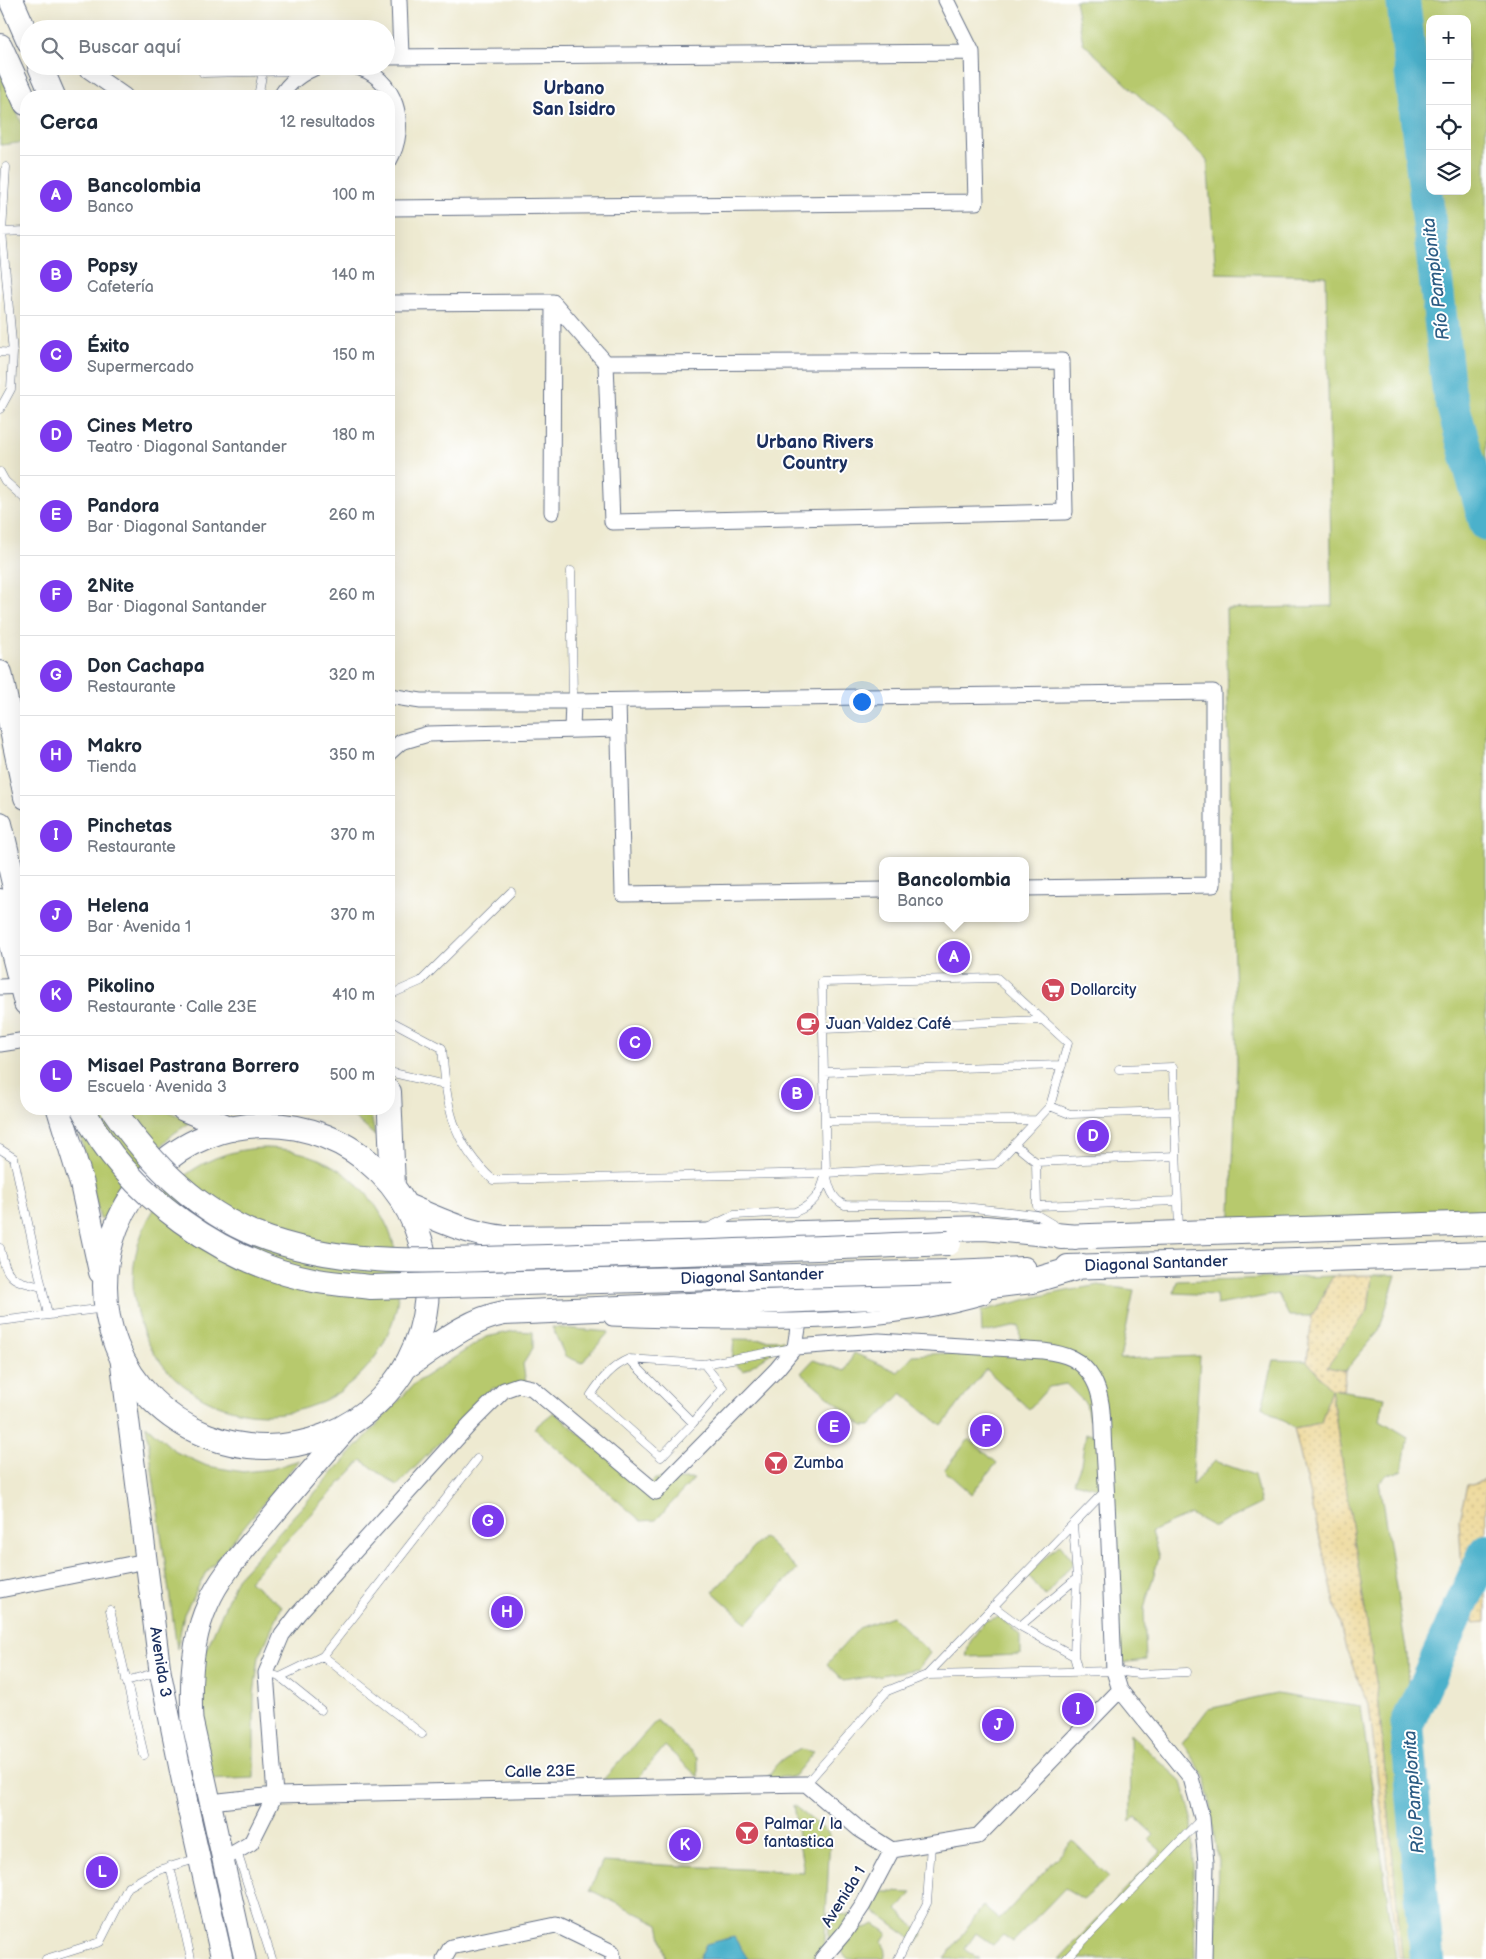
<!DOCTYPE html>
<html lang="es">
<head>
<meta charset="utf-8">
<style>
	:root { --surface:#fff; --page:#f2f2f3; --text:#1f2937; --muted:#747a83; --line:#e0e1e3; --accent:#7c3aed }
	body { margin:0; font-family:"Balsamiq Sans",sans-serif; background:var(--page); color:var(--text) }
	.controls { position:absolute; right:15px; top:15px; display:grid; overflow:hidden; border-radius:10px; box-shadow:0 5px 20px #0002 }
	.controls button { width:45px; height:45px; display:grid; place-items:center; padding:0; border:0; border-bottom:1px solid var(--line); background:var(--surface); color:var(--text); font:25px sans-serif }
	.you { position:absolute; left:861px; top:701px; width:18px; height:18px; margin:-12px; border:4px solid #fff; border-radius:50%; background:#1a73e8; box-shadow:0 0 0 8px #1a73e833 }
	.badge { display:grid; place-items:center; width:32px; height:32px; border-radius:50%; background:var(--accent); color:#fff; font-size:16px; font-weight:700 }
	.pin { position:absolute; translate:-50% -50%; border:2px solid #fff; box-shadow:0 1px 5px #0006 }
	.popup { position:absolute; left:879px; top:857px; width:150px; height:65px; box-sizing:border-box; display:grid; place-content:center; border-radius:10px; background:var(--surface); filter:drop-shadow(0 1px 4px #0005); font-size:16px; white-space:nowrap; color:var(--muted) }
	.popup b { font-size:19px; color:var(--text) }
	.popup::after { content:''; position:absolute; left:50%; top:100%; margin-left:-10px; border:10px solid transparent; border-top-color:var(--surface) }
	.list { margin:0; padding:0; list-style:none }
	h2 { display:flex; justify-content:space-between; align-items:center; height:65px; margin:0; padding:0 20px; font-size:21px }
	h2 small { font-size:16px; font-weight:400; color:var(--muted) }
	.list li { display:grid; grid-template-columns:32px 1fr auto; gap:15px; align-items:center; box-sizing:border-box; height:80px; padding:0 20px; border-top:1px solid var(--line) }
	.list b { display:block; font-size:19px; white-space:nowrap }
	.list p { margin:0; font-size:16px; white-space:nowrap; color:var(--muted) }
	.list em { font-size:16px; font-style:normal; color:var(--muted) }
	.icon { flex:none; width:28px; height:28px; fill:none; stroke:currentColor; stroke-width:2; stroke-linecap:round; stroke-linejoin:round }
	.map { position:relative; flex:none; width:1486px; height:1959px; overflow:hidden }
	.search { position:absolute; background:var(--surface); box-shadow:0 5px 20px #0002; left:20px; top:20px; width:375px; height:55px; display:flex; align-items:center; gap:12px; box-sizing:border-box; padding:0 18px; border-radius:28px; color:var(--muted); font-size:19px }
	.panel { position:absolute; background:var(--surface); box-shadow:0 5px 20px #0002; left:20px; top:90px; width:375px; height:1025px; border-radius:20px }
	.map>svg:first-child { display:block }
	.green { fill:#b7c96d; stroke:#697c66; fill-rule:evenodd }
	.sand { fill:url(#sand-dots); stroke:#84847e }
	.water { fill:#4cb1cb; stroke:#347094 }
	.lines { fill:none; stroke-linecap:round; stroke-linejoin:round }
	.river { stroke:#4cb1cb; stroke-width:34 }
	.lane-casing { stroke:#657086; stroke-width:9 }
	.street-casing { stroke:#657086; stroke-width:17 }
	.secondary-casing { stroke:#657086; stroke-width:23 }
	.primary-casing { stroke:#657086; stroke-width:26 }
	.lane { stroke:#fff; stroke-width:8 }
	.street { stroke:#fff; stroke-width:15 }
	.secondary { stroke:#fff; stroke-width:21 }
	.primary { stroke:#fff; stroke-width:24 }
	.primary-bridge-casing { stroke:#657086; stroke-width:26; stroke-linecap:butt }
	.primary-bridge { stroke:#fff; stroke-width:24 }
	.labels { text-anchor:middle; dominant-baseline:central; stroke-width:4; stroke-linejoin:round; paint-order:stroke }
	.poi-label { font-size:16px; fill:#1b2f5e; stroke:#fff; text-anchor:start }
	.street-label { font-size:16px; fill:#1b2f5e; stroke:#fff }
	.neighbourhood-label { font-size:18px; font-weight:bold; fill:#1b2f5e; stroke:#fff }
	.water-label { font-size:18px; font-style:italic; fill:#2c5c84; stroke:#fff }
</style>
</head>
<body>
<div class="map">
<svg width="1486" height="1959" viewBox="0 0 1486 1959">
	<defs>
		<pattern id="sand-dots" width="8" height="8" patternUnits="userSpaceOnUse" patternTransform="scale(1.25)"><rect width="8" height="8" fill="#eeda9e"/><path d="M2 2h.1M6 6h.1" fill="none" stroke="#ccbb8a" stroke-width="1.8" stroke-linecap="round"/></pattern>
	</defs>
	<rect width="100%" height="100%" fill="#fff"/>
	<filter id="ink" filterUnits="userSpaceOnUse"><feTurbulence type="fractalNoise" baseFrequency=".02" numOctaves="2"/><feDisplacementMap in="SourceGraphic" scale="10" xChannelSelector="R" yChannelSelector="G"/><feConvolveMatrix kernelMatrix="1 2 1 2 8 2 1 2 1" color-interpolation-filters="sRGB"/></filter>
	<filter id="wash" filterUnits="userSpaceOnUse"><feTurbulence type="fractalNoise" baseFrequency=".0096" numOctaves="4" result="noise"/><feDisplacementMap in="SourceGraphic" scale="20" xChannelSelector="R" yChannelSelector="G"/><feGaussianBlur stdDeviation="1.12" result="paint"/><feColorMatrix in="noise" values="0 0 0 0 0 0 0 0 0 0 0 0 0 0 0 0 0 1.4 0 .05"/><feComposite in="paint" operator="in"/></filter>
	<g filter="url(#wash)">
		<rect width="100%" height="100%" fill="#eeead1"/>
		<!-- green -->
		<path class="green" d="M 1075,0 L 1486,0 L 1486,1217 L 1230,1236 L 1237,1062 L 1232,901 L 1226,609 L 1332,606 L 1326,276 L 1216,273 L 1207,160 L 1083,43 ZM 1430,19 L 1467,19 L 1467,191 L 1430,191 Z
			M 0,72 L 26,133 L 26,142 L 0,145 Z
			M 74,1109 L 164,1109 L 191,1122 L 173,1134 L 153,1155 L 120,1194 L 111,1217 L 100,1219 Z
			M 340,1109 L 370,1109 L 375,1136 L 355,1118 Z
			M133 1281a133 133 0 1 1 266 0a133 133 0 1 1-266 0Z
			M 1372,1275 L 1396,1275 L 1379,1331 L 1345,1371 L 1326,1367 L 1368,1310 Z
			M 1333,1276 L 1312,1316 L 1289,1316 L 1278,1294 L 1217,1305 L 1216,1295 L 1174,1293 L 1177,1281 Z
			M 1098,1285 L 1134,1290 L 1120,1359 L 1200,1356 L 1192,1485 L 1215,1461 L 1254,1475 L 1261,1504 L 1214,1527 L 1190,1514 L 1151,1532 L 1159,1557 L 1144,1609 L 1146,1660 L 1120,1663 L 1103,1392 L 1088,1366 L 1020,1345 L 1019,1326 L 982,1333 L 981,1311 L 1040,1296 Z
			M 552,1327 L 609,1332 L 582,1363 L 565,1356 Z
			M 514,1331 L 533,1332 L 533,1348 L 523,1364 L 527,1390 L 493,1388 L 397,1486 L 362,1460 L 249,1581 L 282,1606 L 259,1657 L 254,1694 L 254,1778 L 207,1780 L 197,1723 L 204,1655 L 237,1578 L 414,1384 L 486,1337 Z
			M 734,1339 L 783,1340 L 782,1346 L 744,1371 L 732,1363 Z
			M 1004,1350 L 1066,1356 L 1084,1369 L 1100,1416 L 1089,1420 L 1086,1404 L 1066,1384 L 1049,1387 L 1029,1409 L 986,1369 L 942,1426 L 902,1393 L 870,1426 L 863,1426 L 801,1373 L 813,1360 L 845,1371 L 854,1353 L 898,1372 L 913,1355 Z
			M 1274,1360 L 1307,1361 L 1331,1389 L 1385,1397 L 1380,1420 L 1408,1437 L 1402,1471 L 1388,1474 L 1379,1482 L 1407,1655 L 1415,1959 L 1402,1959 L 1378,1695 L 1331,1390 L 1321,1423 L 1294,1428 L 1262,1407 Z
			M 554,1412 L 644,1489 L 655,1479 L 694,1479 L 656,1520 L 641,1521 L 534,1428 Z
			M 146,1425 L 176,1452 L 207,1466 L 243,1472 L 272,1469 L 299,1460 L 205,1574 L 184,1614 L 177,1649 Z
			M 1086,1434 L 1102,1434 L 1106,1490 L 1074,1482 L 1081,1464 Z
			M 969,1439 L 997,1463 L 971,1494 L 944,1470 Z
			M 763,1537 L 797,1569 L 747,1623 L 713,1592 Z
			M 1060,1544 L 1074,1562 L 1045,1596 L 1027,1575 Z
			M 892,1616 L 930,1653 L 918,1669 L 843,1681 L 827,1664 L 859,1628 Z
			M 999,1617 L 1020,1635 L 1020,1655 L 966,1657 L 969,1644 L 984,1621 Z
			M 1276,1694 L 1361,1707 L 1396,1959 L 1215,1959 L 1218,1862 L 1206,1778 L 1182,1743 L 1208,1709 Z
			M 657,1720 L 698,1759 L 698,1777 L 665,1746 L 631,1787 L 602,1781 Z
			M 1130,1734 L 1182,1782 L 1192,1818 L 1195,1959 L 1059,1959 L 1162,1851 L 1149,1839 L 1154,1834 L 1136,1817 L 1131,1822 Z
			M 802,1749 L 814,1752 L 794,1776 L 767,1779 C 777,1761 783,1757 802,1749 Z
			M 793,1805 L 830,1834 L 824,1959 L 666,1959 L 659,1924 L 590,1890 L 602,1862 L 804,1872 Z
			M 1073,1841 L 1109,1877 L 1083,1899 L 1065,1888 L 1013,1942 L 1003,1935 L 993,1945 L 976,1933 L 965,1949 L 980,1959 L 944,1959 L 983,1906 L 999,1920 Z
			M 867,1891 L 912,1893 L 897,1910 L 923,1934 L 917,1943 L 864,1904 Z
			M 828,1914 L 852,1915 L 854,1933 L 875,1924 L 887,1933 L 882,1941 L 886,1951 L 884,1959 L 848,1959 L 842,1952 L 843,1946 L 829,1946 Z"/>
		<!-- sand -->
		<path class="sand" d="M 1372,1275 L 1368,1310 L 1327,1367 L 1345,1371 L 1343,1390 L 1331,1389 L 1378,1695 L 1402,1959 L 1399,1959 L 1369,1705 L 1346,1650 L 1294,1428 L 1321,1423 L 1331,1389 L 1307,1361 L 1312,1316 L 1333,1276 Z
			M 1486,1480 L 1486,1622 L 1475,1623 L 1462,1574 L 1459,1519 L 1467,1485 Z"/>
		<!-- water -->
		<path class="water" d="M 734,1937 L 748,1959 L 699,1959 L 706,1944 Z"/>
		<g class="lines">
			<!-- river -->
			<path class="river" d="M 1403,0 L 1449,392 L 1486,524
				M 1427,1959 L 1407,1724 L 1486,1551"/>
		</g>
	</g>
	<g filter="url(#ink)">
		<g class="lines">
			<!-- lane casing -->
			<g class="lane-casing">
				<path id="lane" d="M 203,73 L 305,71
					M 258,96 L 263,71
					M 2,232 L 26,231
					M 0,352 L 13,353
					M 0,409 L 11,389 L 13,353 L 2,232 L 6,167
					M 0,472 L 5,481 L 26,500
					M 571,571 L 573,701
					M 389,995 L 421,981 L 511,892
					M 389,1020 L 442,1048 C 447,1103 449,1140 493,1180 L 826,1173 L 996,1164 L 1050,1106 L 1068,1043 L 997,978 L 822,982 L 826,1173 C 829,1186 831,1199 845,1205 L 955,1206 L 1037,1215 L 1059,1228
					M 823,1029 L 1043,1020
					M 1119,1069 L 1173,1067 L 1179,1230
					M 389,1072 L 445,1085
					M 824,1072 L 1062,1065
					M 1050,1106 L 1070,1114 L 1175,1111
					M 825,1121 L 1037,1120
					M 1014,1144 L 1036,1162 L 1176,1156
					M 0,1149 L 14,1158 L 48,1315
					M 1036,1162 L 1037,1206 L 1177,1201
					M 709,1227 L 734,1215 L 795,1212 C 813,1205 821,1194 825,1176
					M 0,1248 C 7,1279 11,1280 42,1287
					M 0,1321 L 106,1308
					M 629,1359 L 693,1423
					M 704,1364 L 723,1388 L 693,1423 L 661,1457 L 591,1395 C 601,1380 612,1366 629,1359 L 704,1364 L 793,1348
					M 993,1606 L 1020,1626 L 1077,1578 L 1073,1524
					M 110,1610 L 144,1755
					M 1020,1626 L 1074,1656 L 1078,1671
					M 323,1656 L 422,1734
					M 1074,1656 L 1077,1578
					M 266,1673 L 280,1677 L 323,1656 L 477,1459
					M 927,1675 L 1106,1490
					M 280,1677 L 321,1710
					M 126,1681 L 158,1672
					M 806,1784 L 887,1691 L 927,1675 L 1114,1671 L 1139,1674 L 1187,1672
					M 237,1852 L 272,1959
					M 170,1866 L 191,1959
					M 46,1959 L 100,1942 L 128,1887 L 156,1871 L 199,1858
					M 898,1959 L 927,1903 L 931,1844
					M 1066,1959 L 1202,1818"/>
			</g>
			<!-- street casing -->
			<g class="street-casing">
				<path id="street" d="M 399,0 L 401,55
					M 386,57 L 972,52
					M 82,66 L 125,96
					M 354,66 C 397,77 409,126 389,161
					M 281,96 C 289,82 303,72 319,66
					M 389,208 L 976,202 L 972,52 L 946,0
					M 389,303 L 553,302 L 606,363 L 612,522 L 1065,512 L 1062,361 L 606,363
					M 552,512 L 553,302
					M 389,696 L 421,701 L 573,701 L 1213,692 L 1213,885 L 1025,888
					M 618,701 L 623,894 L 883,890
					M 572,730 L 573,701
					M 389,753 L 401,742 L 428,734 L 618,729
					M 0,987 L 22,986
					M 0,1044 L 26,1040
					M 612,1318 C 656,1320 699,1321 742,1321 C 825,1322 905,1319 984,1296
					M 795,1347 L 879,1341 L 1043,1351 C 1065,1354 1081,1358 1093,1379 C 1105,1400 1102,1427 1104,1450 C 1109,1523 1111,1597 1114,1671 L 1120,1690 L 1191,1778 L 1202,1818 L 1206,1863 L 1204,1959
					M 0,1590 L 146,1561
					M 275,1795 L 266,1673 L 282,1635 L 298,1614 L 470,1424 L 504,1390 L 518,1385 L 532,1388 L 656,1492 L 777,1369 L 795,1347 L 799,1322
					M 210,1802 L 275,1795 L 806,1784 L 859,1829 L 892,1850 L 978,1836 L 1120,1690
					M 222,1860 L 251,1843 L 275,1795
					M 444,1959 L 451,1947 L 556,1925 L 612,1952 L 613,1959
					M 822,1959 L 845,1932 L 863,1905 L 892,1850"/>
			</g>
			<!-- secondary casing -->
			<g class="secondary-casing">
				<path id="secondary" d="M 121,1360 L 160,1671 L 188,1808 L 222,1959
					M 245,1959 L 192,1720 C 190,1683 192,1638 208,1604 C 220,1576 242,1553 261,1530 C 292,1492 323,1456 355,1420"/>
			</g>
			<!-- primary casing -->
			<g class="primary-casing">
				<path id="primary" d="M 11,0 L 29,41
					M 0,46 L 26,103
					M 40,66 L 53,96
					M 0,673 L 26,797
					M 0,824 L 26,934
					M 0,901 L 26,1003
					M 389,1092 L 393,1186
					M 59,1109 L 82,1184 L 101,1272
					M 184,1109 L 232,1129
					M105 1286a161 161 0 1 1 322 0a161 161 0 1 1-322 0Z
					M 407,1206 C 439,1220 469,1234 505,1238 L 689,1236 L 985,1228 L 1076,1237
					M 1061,1237 L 1486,1223
					M 1068,1267 L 1486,1254
					M 951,1272 L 1024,1269
					M 407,1366 C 437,1346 467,1320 504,1313 L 920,1295 L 1032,1281 L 1083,1266"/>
			</g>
			<!-- lane -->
			<use href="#lane" class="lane"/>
			<!-- street -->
			<use href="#street" class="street"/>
			<!-- secondary -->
			<use href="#secondary" class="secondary"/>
			<!-- primary -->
			<use href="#primary" class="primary"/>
			<!-- primary-bridge casing -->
			<g class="primary-bridge-casing">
				<path id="primary-bridge" d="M 83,1109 C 126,1195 224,1264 318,1281 C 336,1284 354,1285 371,1287 L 951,1272
					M 113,1109 C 149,1162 195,1209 255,1234 C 348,1271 450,1259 547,1257 C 681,1254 815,1248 949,1243"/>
			</g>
			<!-- primary-bridge -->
			<use href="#primary-bridge" class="primary-bridge"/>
		</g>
	</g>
	<!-- icons -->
	<defs>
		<g id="supermarket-disc" transform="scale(1.25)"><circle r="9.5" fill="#d1495b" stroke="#fff"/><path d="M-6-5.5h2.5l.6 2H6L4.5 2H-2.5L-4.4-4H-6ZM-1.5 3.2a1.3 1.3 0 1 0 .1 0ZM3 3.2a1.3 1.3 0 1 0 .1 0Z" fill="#fff"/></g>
		<g id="cafe-disc" transform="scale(1.25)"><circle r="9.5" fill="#d1495b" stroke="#fff"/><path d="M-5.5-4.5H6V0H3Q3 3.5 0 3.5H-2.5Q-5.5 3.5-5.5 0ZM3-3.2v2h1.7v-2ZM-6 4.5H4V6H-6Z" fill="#fff"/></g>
		<g id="bar-disc" transform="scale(1.25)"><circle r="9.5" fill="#d1495b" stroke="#fff"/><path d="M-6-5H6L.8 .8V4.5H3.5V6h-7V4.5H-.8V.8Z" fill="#fff"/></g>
	</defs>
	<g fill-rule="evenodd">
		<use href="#supermarket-disc" x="1053" y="990"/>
		<use href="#cafe-disc" x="808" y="1024"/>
		<use href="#bar-disc" x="776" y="1463"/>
		<use href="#bar-disc" x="747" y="1833"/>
	</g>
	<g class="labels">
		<!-- poi labels -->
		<g class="poi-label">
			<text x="1070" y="990">Dollarcity</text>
			<text x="826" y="1024">Juan Valdez Café</text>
			<text x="794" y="1463">Zumba</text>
			<text x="764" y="1824">Palmar / la<tspan x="764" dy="18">fantastica</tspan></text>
		</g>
		<!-- street labels -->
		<g class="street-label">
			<text transform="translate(1156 1264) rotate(-2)">Diagonal Santander</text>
			<text transform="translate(752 1277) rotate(-2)">Diagonal Santander</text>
			<text transform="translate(160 1662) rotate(81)">Avenida 3</text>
			<text transform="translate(540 1772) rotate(-1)">Calle 23E</text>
			<text transform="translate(844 1897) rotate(-58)">Avenida 1</text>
		</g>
		<!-- neighbourhood labels -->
		<g class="neighbourhood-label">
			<text x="574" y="88">Urbano<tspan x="574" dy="21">San Isidro</tspan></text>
			<text x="815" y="442">Urbano Rivers<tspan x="815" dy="21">Country</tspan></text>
		</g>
		<!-- water labels -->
		<g class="water-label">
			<text transform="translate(1436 279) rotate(-97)">Río Pamplonita</text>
			<text transform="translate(1414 1792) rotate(-94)">Río Pamplonita</text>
		</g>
	</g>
</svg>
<div class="controls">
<button>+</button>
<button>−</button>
<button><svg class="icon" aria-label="locate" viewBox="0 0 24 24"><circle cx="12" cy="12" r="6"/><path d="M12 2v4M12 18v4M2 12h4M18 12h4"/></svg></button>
<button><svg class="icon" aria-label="layers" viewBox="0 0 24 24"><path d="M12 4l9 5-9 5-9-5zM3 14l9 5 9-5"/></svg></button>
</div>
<div class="you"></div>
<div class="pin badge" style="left:954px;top:957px">A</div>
<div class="popup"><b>Bancolombia</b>Banco</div>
<div class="pin badge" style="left:797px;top:1094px">B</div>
<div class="pin badge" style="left:635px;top:1043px">C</div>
<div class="pin badge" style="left:1093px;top:1136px">D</div>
<div class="pin badge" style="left:834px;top:1427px">E</div>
<div class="pin badge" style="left:986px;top:1431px">F</div>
<div class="pin badge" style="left:488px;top:1521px">G</div>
<div class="pin badge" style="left:507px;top:1612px">H</div>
<div class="pin badge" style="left:1078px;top:1709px">I</div>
<div class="pin badge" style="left:998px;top:1725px">J</div>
<div class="pin badge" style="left:685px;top:1845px">K</div>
<div class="pin badge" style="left:102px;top:1872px">L</div>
<div class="search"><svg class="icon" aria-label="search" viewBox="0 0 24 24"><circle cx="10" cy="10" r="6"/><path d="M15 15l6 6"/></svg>Buscar aquí</div>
<section class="panel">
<h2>Cerca<small>12 resultados</small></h2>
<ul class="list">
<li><span class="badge">A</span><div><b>Bancolombia</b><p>Banco</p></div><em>100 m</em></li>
<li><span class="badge">B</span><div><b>Popsy</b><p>Cafetería</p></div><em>140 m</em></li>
<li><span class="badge">C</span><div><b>Éxito</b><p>Supermercado</p></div><em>150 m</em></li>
<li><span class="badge">D</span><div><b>Cines Metro</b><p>Teatro · Diagonal Santander</p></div><em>180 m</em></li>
<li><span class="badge">E</span><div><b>Pandora</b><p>Bar · Diagonal Santander</p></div><em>260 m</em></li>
<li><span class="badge">F</span><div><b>2Nite</b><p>Bar · Diagonal Santander</p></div><em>260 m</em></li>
<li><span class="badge">G</span><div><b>Don Cachapa</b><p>Restaurante</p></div><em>320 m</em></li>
<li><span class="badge">H</span><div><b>Makro</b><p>Tienda</p></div><em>350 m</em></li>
<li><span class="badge">I</span><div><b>Pinchetas</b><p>Restaurante</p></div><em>370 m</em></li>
<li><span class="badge">J</span><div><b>Helena</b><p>Bar · Avenida 1</p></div><em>370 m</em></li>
<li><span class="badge">K</span><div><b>Pikolino</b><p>Restaurante · Calle 23E</p></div><em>410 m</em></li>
<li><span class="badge">L</span><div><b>Misael Pastrana Borrero</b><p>Escuela · Avenida 3</p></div><em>500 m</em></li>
</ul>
</section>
</div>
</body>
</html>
